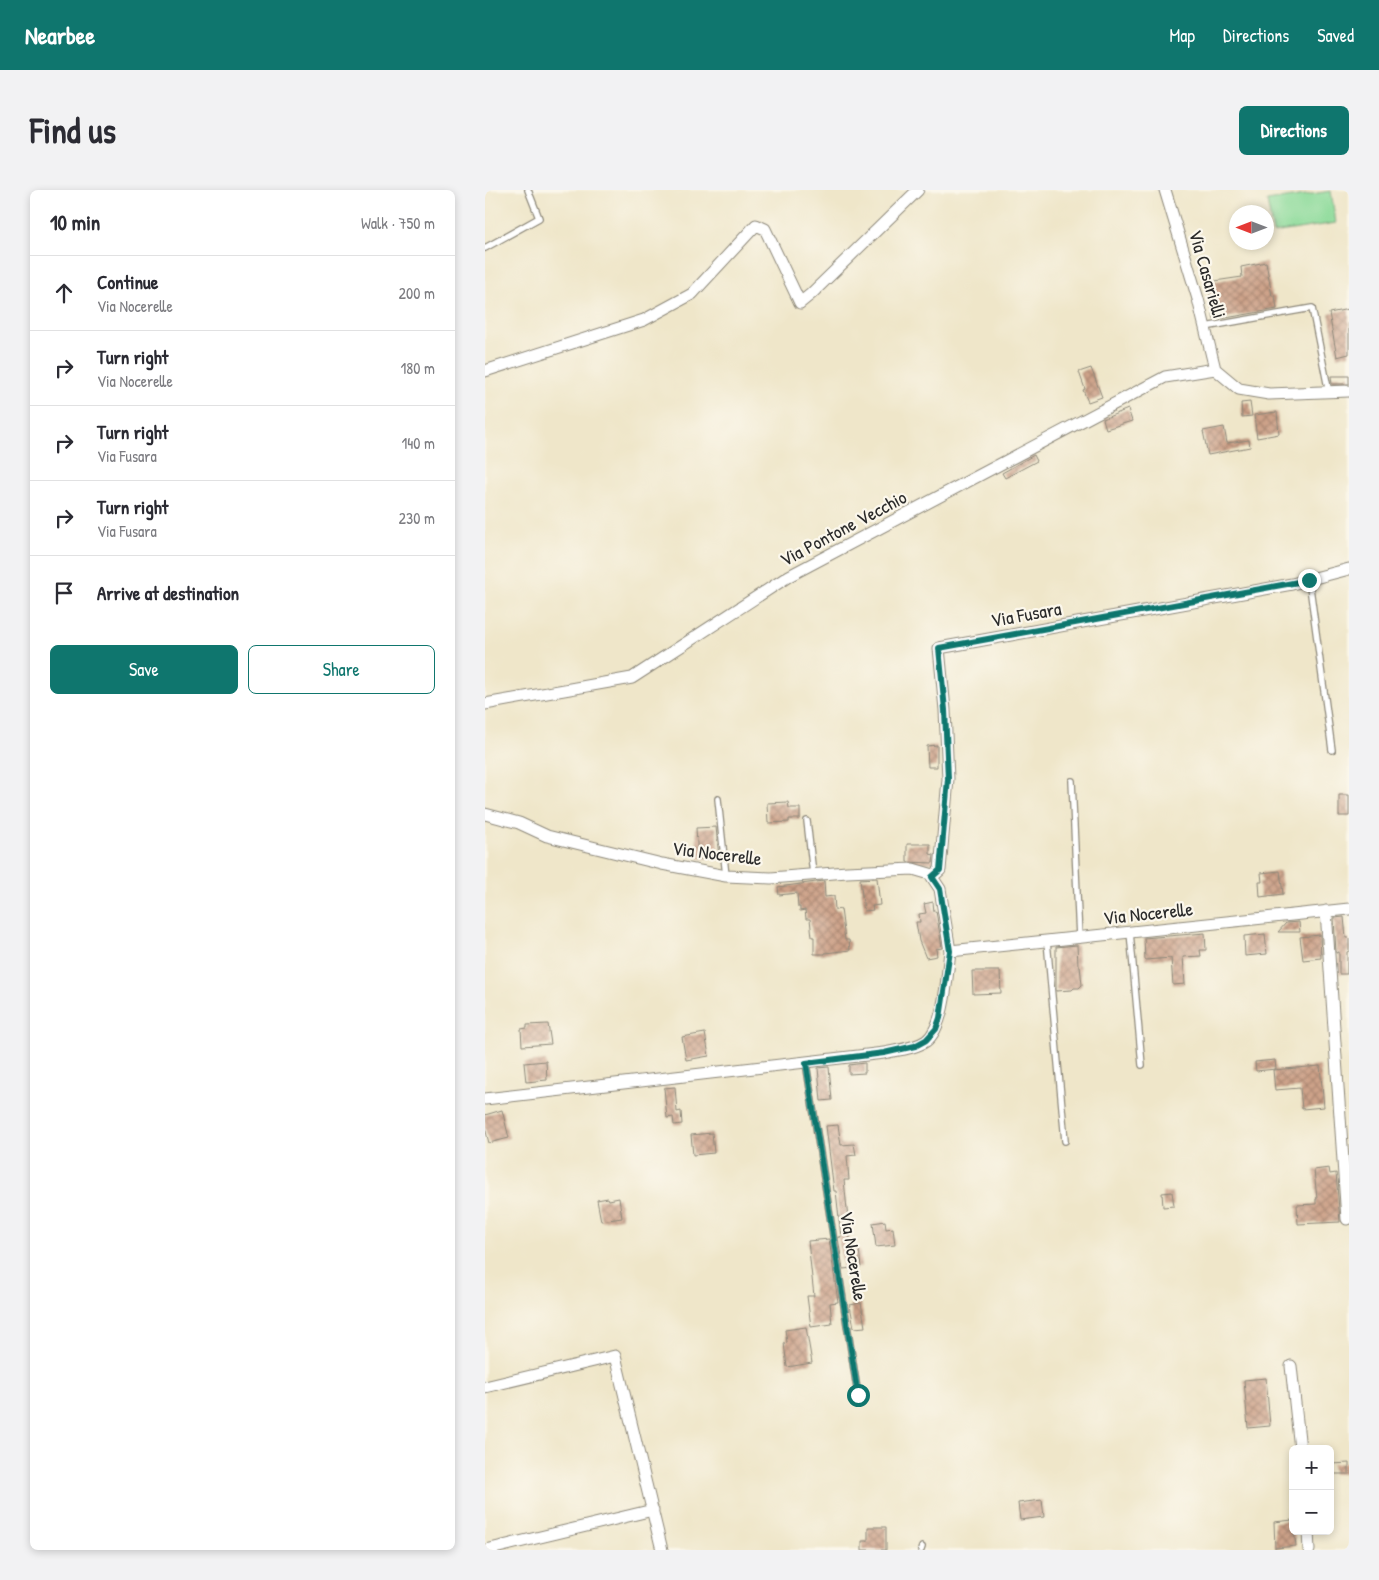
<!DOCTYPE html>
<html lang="en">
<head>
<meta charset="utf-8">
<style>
	:root { --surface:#fff; --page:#f2f2f3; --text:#2b2b33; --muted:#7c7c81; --line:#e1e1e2; --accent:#0f766e }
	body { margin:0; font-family:"Patrick Hand",sans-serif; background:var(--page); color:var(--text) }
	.controls { position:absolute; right:15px; bottom:15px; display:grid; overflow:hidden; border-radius:8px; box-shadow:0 2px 8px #0003 }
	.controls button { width:45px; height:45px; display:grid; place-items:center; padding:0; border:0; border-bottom:1px solid var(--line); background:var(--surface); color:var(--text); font:25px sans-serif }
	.compass { position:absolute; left:744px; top:15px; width:45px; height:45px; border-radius:50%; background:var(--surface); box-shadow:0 2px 8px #0003; rotate:270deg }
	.stop { position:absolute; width:15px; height:15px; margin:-11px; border:4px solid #0f766e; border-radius:50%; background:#fff }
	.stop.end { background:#0f766e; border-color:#fff; box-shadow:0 1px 5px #0008 }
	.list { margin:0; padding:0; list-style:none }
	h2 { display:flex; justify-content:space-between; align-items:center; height:65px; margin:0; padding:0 20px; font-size:21px }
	h2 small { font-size:16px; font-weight:400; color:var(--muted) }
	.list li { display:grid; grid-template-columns:32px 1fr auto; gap:15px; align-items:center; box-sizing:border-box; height:75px; padding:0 20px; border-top:1px solid var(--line) }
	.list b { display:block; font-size:19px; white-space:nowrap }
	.list p { margin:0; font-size:16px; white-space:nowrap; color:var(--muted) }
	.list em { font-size:16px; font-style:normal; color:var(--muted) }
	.actions { display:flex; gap:10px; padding:15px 20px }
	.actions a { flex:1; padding:11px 0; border:1px solid var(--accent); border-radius:8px; text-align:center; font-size:18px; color:var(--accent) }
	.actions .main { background:var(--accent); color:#fff }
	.icon { flex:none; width:28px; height:28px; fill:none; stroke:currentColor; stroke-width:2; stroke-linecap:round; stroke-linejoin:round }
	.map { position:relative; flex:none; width:864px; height:1360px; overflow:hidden; border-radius:8px }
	header { display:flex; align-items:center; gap:30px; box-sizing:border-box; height:70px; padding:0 25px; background:var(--accent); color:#fff }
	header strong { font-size:24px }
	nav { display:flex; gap:28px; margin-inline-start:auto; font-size:18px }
	.intro { display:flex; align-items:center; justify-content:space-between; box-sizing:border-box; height:120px; padding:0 30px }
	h1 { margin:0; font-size:35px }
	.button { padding:12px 22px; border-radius:8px; background:var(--accent); color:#fff; font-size:18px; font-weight:700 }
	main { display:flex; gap:30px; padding:0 30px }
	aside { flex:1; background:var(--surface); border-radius:8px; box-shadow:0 2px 8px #0003 }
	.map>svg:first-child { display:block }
	.grass { fill:#8bda99; stroke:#5b8262 }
	.building { fill:url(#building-cross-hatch) }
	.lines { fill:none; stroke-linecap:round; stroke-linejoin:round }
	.service-casing { stroke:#8d887a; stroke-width:8 }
	.minor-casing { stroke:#8d887a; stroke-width:13 }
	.service { stroke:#fff; stroke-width:5.5 }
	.minor { stroke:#fff; stroke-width:11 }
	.route { stroke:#0f766e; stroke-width:6 }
	.labels { text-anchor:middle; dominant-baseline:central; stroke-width:4.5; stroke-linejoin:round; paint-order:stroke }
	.street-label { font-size:19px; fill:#2b2b2b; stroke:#fbf7ec }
</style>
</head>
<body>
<header>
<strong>Nearbee</strong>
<nav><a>Map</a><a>Directions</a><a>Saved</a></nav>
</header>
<div class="intro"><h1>Find us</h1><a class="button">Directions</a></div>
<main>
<aside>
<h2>10 min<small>Walk · 750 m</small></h2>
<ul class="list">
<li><svg class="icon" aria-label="ahead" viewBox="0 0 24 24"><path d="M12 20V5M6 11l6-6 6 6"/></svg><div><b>Continue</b><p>Via Nocerelle</p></div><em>200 m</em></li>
<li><svg class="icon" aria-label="right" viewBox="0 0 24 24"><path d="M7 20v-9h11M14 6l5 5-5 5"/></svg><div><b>Turn right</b><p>Via Nocerelle</p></div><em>180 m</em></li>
<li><svg class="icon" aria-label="right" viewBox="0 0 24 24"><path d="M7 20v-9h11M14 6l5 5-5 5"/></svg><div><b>Turn right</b><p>Via Fusara</p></div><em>140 m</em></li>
<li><svg class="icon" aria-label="right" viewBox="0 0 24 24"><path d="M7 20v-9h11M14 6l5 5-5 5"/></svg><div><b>Turn right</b><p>Via Fusara</p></div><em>230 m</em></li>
<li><svg class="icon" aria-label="arrive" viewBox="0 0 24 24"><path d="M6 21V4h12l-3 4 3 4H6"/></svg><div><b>Arrive at destination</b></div></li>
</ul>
<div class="actions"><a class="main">Save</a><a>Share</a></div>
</aside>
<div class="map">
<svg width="864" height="1360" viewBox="0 0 864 1360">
	<defs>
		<pattern id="building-cross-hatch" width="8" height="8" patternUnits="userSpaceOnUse" patternTransform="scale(1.25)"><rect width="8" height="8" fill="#cda289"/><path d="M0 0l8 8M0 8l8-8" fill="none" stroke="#a78470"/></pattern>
	</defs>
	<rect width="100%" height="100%" fill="#fbf7ec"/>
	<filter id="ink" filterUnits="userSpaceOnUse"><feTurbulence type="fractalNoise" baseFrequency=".02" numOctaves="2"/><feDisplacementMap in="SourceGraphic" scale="10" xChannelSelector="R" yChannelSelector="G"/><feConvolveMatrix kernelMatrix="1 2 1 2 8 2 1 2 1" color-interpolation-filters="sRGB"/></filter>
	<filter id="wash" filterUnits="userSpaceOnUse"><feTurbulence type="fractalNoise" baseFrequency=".0096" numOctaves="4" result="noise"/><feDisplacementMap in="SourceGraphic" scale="20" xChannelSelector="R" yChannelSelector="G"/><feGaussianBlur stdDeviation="1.12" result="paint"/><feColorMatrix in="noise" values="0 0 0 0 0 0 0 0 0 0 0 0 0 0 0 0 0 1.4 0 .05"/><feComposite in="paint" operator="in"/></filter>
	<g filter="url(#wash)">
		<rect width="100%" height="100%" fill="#efe6c9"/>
		<!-- grass -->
		<path class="grass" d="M 846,1 L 851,33 L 788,43 L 782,11 Z"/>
		<g id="blocks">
			<!-- building -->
			<path class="building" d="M 781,72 L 787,106 L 790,106 L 792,119 L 729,130 L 723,92 L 757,87 L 756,77 Z
				M 864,119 L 864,164 L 852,167 L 844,123 Z
				M 606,178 L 617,207 L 603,212 L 598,200 L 600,199 L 594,182 Z
				M 846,186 L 864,186 L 864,194 L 847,194 Z
				M 765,212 L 767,226 L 757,227 L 756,213 Z
				M 643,219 L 647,231 L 621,239 L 618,229 Z
				M 792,222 L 794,244 L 772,248 L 769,225 Z
				M 739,237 L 742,253 L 764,250 L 765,257 L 723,265 L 718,241 Z
				M 549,265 L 552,271 L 520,288 L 517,283 Z
				M 452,555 L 452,577 L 443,577 L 442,556 Z
				M 854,605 L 864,605 L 864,626 L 854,626 Z
				M 303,612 L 304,618 L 315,618 L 315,629 L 304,629 L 304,632 L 283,633 L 282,613 Z
				M 231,637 L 234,668 L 213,669 L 211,638 Z
				M 422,654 L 445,654 L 445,664 L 449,665 L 448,673 L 422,672 Z
				M 795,681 L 798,704 L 775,707 L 774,692 L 777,692 L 776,683 Z
				M 392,688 L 395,715 L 387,716 L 388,720 L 379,721 L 375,689 Z
				M 339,691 L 340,707 L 349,706 L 350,720 L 356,719 L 360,750 L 364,750 L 365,760 L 340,763 L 340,764 L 329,764 L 329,747 L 327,747 L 325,729 L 321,729 L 320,720 L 315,721 L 315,717 L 313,717 L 312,703 L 294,705 L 293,697 Z
				M 448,712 L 449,722 L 451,721 L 457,758 L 451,759 L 452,766 L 441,768 L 434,751 L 431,732 L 435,732 L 434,724 L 441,723 L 439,714 Z
				M 859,727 L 861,748 L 864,748 L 864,761 L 862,762 L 862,784 L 854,784 L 854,762 L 851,763 L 849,728 Z
				M 814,732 L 815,742 L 793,742 L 801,733 Z
				M 720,743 L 721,760 L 715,760 L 716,766 L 698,767 L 700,794 L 688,795 L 686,768 L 660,770 L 659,748 Z
				M 780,744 L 782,764 L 760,766 L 759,746 Z
				M 835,745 L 836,768 L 818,770 L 815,747 Z
				M 592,755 L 593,775 L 595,776 L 597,795 L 594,798 L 589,798 L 587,800 L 571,801 L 571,757 Z
				M 487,781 L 515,781 L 516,803 L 488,804 Z
				M 63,834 L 66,854 L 37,856 L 36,839 L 42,838 L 42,835 Z
				M 220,843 L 224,866 L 201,870 L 197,847 Z
				M 790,870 L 791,879 L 771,881 L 770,872 Z
				M 61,871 L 62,890 L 41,892 L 39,873 Z
				M 380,873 L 380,883 L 364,884 L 364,875 Z
				M 835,876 L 839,917 L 817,919 L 815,898 L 790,900 L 788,880 Z
				M 344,877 L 347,910 L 336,911 L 333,878 Z
				M 190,897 L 192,922 L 196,921 L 197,934 L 189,935 L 188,927 L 182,928 L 179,898 Z
				M 17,920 L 24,948 L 4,953 L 0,938 L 0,925 Z
				M 353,935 L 356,955 L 369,954 L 371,965 L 362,966 L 364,990 L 359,990 L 366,1059 L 374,1059 L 376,1077 L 358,1079 L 353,1047 L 356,1047 L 351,1001 L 349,1001 L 341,936 Z
				M 227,943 L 229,963 L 208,965 L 206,945 Z
				M 844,978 L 845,984 L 851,983 L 855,1032 L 813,1034 L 812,1015 L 831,1014 L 831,1009 L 832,1009 L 829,980 Z
				M 687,1002 L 689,1016 L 678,1017 L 677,1003 Z
				M 123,1008 L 124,1010 L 134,1008 L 137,1028 L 116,1031 L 112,1010 Z
				M 400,1031 L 401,1039 L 408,1038 L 410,1055 L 391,1057 L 388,1033 Z
				M 344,1049 L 353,1112 L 345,1113 L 347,1134 L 326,1137 L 322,1106 L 329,1106 L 323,1051 Z
				M 376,1113 L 380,1137 L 369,1138 L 365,1115 Z
				M 321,1137 L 327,1173 L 302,1177 L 299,1153 L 302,1152 L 300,1140 Z
				M 781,1188 L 785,1236 L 763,1238 L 759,1190 Z
				M 864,1273 L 864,1284 L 848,1284 L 847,1274 Z
				M 557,1310 L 559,1327 L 535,1330 L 533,1313 Z
				M 808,1330 L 808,1341 L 809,1341 L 811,1356 L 790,1358 L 789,1332 Z
				M 383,1337 L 401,1337 L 401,1360 L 377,1360 L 377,1351 L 383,1351 Z"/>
		</g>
	</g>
	<g filter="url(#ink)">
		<use href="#blocks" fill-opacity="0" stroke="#8d887a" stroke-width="1"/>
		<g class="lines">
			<!-- service casing -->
			<g class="service-casing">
				<path id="service" d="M 0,58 L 54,28 L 43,0
					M 720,137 L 827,118 L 844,203
					M 824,390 L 847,560
					M 587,591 L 594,748
					M 233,609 L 241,686
					M 322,631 L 328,684
					M 645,742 L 657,875
					M 562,751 L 580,951
					M 321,873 L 373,1205
					M 436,1360 L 437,1357"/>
			</g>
			<!-- minor casing -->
			<g class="minor-casing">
				<path id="minor" d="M 680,0 L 713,109 L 730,179
					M 730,179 L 754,199 L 784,204 L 864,201
					M 0,181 L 159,130 L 207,104 L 271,35 L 280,39 L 315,113 L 326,104 L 433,0
					M 0,514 L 147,488 L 304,386 L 680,187 L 730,179
					M 0,624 L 34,633 L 62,646 L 177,674 L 241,686 L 286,688 L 362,682 L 428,679 L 445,684 L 455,699 L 465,761
					M 447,687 L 455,680 L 463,589 L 460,520 L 454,458 L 807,394 L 864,379
					M 841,721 L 862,1029
					M 0,909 L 399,863 C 412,860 429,859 441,851 C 460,837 462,784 465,761 L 864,719
					M 806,1176 L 815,1259
					M 0,1197 L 130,1166 L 177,1360
					M 823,1341 L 824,1360
					M 1,1360 L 168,1320"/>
			</g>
			<!-- service -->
			<use href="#service" class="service"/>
			<!-- minor -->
			<use href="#minor" class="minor"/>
		</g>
	</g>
	<g class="lines" filter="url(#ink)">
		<!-- route -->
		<path class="route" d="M 373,1205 L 321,873 L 399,863 L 430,856 L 441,850 L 451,839 L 455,828 L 465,761 L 455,699 L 447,687 L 455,680 L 463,589 L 460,520 L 454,458 L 824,390"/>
	</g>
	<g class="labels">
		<!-- street labels -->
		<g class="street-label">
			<text transform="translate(723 84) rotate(74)">Via Casarielli</text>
			<text transform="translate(358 338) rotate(-28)">Via Pontone Vecchio</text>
			<text transform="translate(541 424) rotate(-10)">Via Fusara</text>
			<text transform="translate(232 663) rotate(7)">Via Nocerelle</text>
			<text transform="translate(663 723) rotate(-6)">Via Nocerelle</text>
			<text transform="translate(369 1066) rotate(81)">Via Nocerelle</text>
		</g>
	</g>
</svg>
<div class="controls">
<button>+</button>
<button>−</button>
</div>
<svg class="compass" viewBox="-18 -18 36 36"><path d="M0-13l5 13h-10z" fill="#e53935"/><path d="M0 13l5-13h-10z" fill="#7c7c81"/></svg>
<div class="stop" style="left:373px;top:1205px"></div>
<div class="stop end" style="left:824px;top:390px"></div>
</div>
</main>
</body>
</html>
